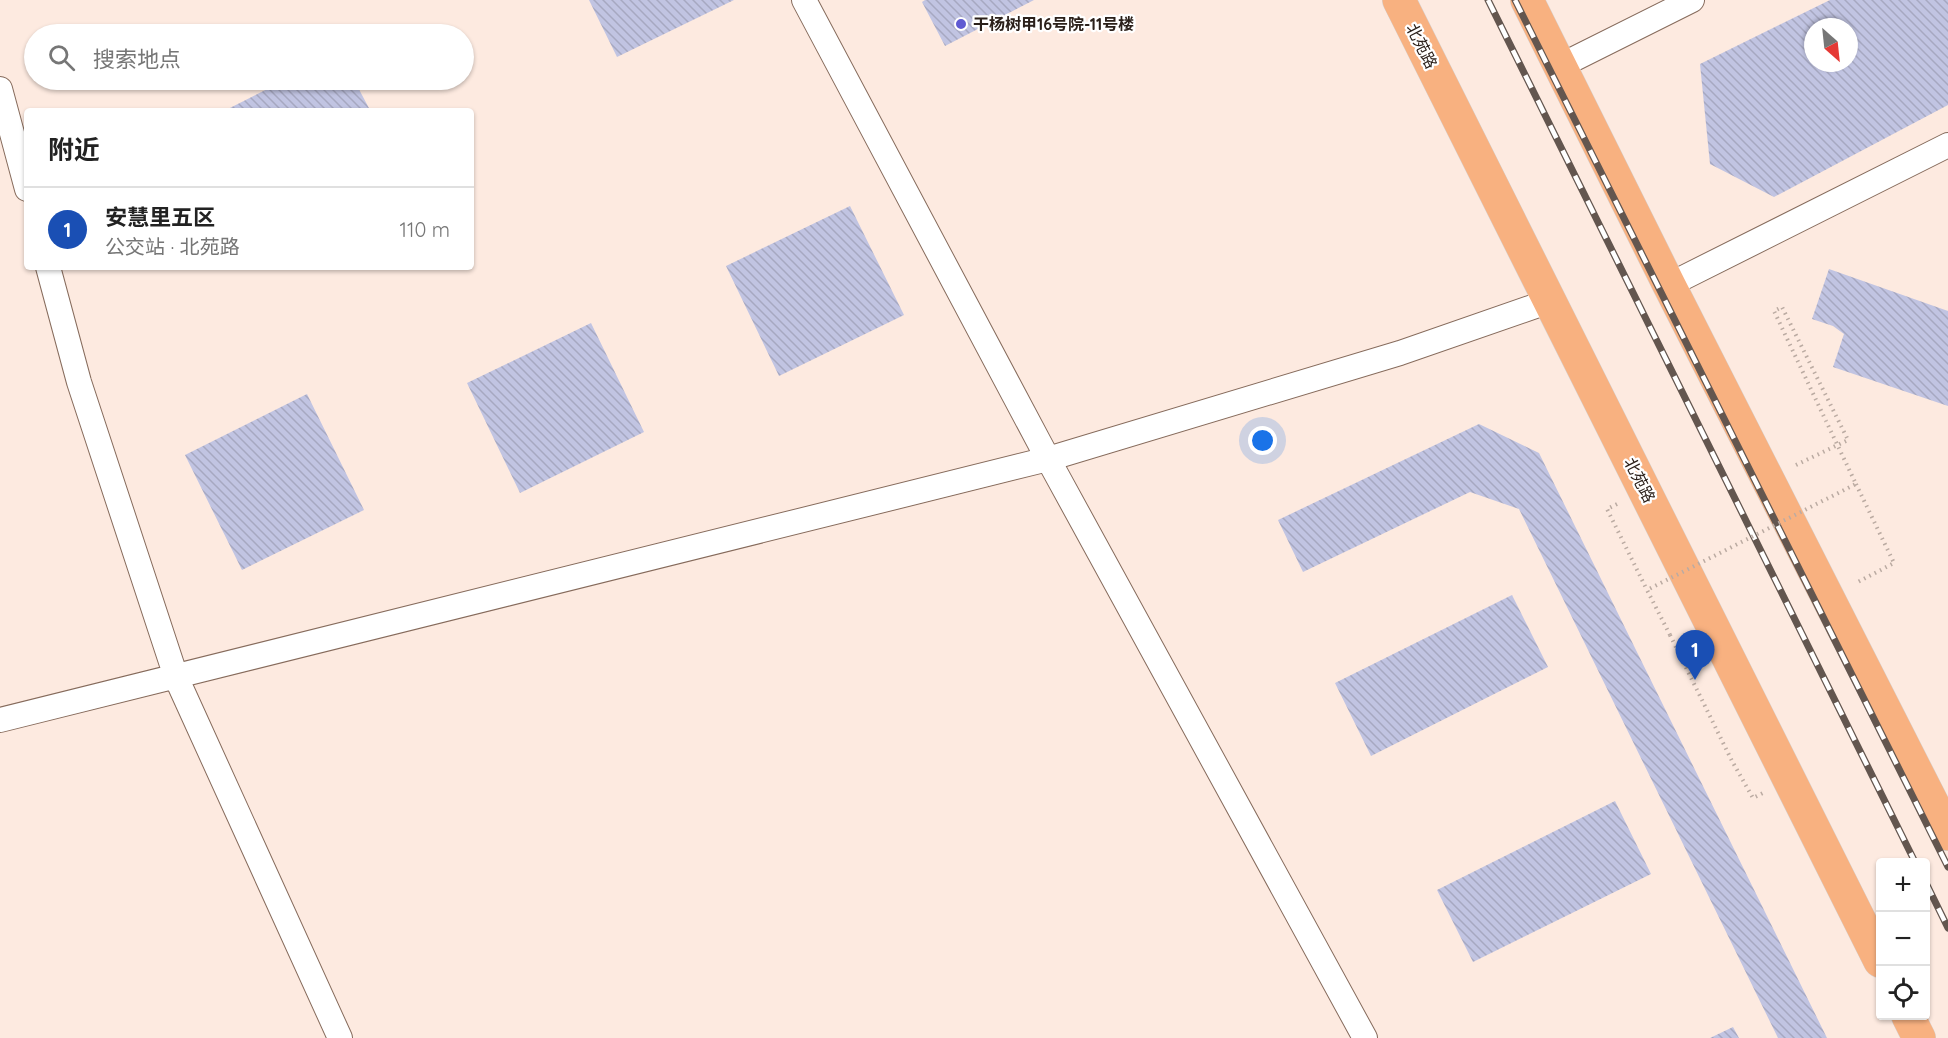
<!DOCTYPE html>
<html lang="zh">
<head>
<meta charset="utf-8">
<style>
	:root { --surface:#fff; --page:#f6f6f6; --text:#222; --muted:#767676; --line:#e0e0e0; --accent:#b45309 }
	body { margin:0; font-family:Quicksand,"Noto Sans SC",sans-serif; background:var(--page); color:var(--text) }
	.controls { position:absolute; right:18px; bottom:18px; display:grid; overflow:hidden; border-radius:6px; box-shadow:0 2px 4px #0004 }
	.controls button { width:54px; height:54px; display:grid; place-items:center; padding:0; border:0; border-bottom:2px solid var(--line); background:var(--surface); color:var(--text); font:30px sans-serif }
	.compass { position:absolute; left:1804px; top:18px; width:54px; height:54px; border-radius:50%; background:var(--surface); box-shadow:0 2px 4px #0004; rotate:153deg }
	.you { position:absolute; left:1263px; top:441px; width:21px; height:21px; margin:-15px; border:4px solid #fff; border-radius:50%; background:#1a73e8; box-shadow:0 0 0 9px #1a73e833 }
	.badge { display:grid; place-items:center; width:39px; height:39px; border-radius:50%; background:var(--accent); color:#fff; font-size:20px; font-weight:700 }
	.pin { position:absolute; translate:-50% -50px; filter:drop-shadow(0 2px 3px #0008) }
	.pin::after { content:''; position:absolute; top:32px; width:21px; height:18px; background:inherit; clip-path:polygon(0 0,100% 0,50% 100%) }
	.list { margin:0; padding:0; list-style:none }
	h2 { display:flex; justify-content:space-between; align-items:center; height:78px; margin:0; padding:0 24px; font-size:26px }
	h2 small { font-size:20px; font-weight:400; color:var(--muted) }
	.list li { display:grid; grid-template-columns:39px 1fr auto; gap:18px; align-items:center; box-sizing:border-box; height:84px; padding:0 24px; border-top:2px solid var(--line) }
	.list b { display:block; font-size:22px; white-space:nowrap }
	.list p { margin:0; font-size:20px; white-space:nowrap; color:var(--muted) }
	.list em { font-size:20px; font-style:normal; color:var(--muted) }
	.icon { flex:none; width:33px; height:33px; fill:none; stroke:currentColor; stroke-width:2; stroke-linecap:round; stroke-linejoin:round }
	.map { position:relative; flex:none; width:1948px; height:1038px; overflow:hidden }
	.search { position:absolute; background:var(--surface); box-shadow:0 2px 4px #0004; left:24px; top:24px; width:450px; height:66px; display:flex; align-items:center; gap:15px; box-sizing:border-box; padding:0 21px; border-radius:33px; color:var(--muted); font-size:22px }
	.panel { position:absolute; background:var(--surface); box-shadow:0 2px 4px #0004; left:24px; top:108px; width:450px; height:162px; border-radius:6px }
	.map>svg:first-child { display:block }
	.building { fill:url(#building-back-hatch); fill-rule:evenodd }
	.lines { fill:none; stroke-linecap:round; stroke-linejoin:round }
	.minor-casing { stroke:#866b5c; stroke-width:26 }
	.primary-casing { stroke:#d5d2d1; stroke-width:34 }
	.path { stroke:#bbaba2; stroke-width:4; stroke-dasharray:1.5 4.5; stroke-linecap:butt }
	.minor { stroke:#fff; stroke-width:24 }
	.primary { stroke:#f8b180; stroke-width:33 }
	.rail-casing { stroke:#63564f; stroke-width:7 }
	.rail { stroke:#fff; stroke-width:4.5; stroke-dasharray:14; stroke-linecap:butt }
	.path-bridge { stroke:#bbaba2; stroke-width:4; stroke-dasharray:1.5 4.5; stroke-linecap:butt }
	.poi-dot { fill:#5f5ad2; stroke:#fff; stroke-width:2 }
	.labels { text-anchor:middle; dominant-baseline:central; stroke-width:4.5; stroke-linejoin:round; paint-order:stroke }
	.poi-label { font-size:16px; font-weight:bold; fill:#2b201a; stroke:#fff; text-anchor:start }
	.street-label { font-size:16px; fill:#2b201a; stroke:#fff }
</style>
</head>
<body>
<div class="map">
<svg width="1948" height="1038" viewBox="0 0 1948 1038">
	<defs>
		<pattern id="building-back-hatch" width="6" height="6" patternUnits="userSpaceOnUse" patternTransform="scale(1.5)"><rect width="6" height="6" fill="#c1c4e2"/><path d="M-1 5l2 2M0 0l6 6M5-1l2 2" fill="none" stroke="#a6a8c1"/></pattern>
	</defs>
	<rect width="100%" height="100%" fill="#fdeae0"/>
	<!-- building -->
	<path class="building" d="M 589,0 L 734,0 L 617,57 Z
		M 925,0 L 1034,0 L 945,46 L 922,2 Z
		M 1830,0 L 1948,0 L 1948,105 L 1774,197 L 1710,164 L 1700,64 ZM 1813,27 L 1849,27 L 1849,63 L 1813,63 Z
		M 285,80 L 354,80 L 370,110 L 224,111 Z
		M 850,206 L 904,315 L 779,376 L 726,266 Z
		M 1829,269 L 1948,311 L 1948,406 L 1833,367 L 1844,334 L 1833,326 L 1812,319 Z
		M 591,323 L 644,432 L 520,493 L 467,383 Z
		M 307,394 L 364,510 L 242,570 L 185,455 Z
		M 1479,424 L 1539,453 L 1827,1038 L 1778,1038 L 1519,509 L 1470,492 L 1303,572 L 1278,520 Z
		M 1512,595 L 1548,667 L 1371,756 L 1335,683 Z
		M 1615,801 L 1651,874 L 1473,962 L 1437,890 Z
		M 1733,1027 L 1739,1038 L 1710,1038 Z"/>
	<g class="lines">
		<!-- minor casing -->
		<g class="minor-casing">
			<path id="minor" d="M 804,0 L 1048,459 L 1365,1038
				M 1560,66 L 1692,0
				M 0,89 L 27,189
				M 48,267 L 79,382 L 176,677 L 340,1038
				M 1669,285 L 1948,145
				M 0,720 L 1048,459 L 1400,353 L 1550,301"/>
		</g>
		<!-- primary casing -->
		<g class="primary-casing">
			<path id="primary" d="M 1399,0 L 1880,961
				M 1527,0 L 1669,285 L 1948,834
				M 1908,1016 L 1919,1038"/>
		</g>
		<!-- path -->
		<path class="path" d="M 1796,465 L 1848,440 L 1782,307 L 1774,311 L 1826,421
			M 1856,484 L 1894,563 L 1856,583
			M 1617,504 L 1607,509 L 1647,590
			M 1670,635 L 1732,761 L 1753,798 L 1763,793"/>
		<!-- minor -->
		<use href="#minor" class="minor"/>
		<!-- primary -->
		<use href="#primary" class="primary"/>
		<!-- rail casing -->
		<g class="rail-casing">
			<path id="rail" d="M 1488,0 L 1915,862
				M 1515,0 L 1948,867
				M 1926,883 L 1948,928"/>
		</g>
		<!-- rail -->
		<use href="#rail" class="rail"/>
		<!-- path-bridge -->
		<path class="path-bridge" d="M 1670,635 L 1647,590 L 1856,484 L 1826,421"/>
	</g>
	<!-- markers -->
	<circle class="poi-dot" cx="961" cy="24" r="6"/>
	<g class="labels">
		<!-- poi labels -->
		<g class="poi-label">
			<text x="973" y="24">干杨树甲16号院-11号楼</text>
		</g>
		<!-- street labels -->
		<g class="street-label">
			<text transform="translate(1422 46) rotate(63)">北苑路</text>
			<text transform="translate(1640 480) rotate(63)">北苑路</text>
		</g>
	</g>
</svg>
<div class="controls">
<button>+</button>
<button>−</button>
<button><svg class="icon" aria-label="locate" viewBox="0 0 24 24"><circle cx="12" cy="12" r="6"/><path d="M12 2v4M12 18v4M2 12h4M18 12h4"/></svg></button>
</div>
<svg class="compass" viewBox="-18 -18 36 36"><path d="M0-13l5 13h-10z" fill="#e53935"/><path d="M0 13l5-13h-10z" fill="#767676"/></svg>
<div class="you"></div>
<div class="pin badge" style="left:1695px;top:680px;background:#1a4fb4">1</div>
<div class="search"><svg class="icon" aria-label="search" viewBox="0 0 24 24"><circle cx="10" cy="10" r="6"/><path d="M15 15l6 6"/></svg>搜索地点</div>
<section class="panel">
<h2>附近<small></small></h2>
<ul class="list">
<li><span class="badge" style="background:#1a4fb4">1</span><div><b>安慧里五区</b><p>公交站 · 北苑路</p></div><em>110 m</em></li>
</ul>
</section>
</div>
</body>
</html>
